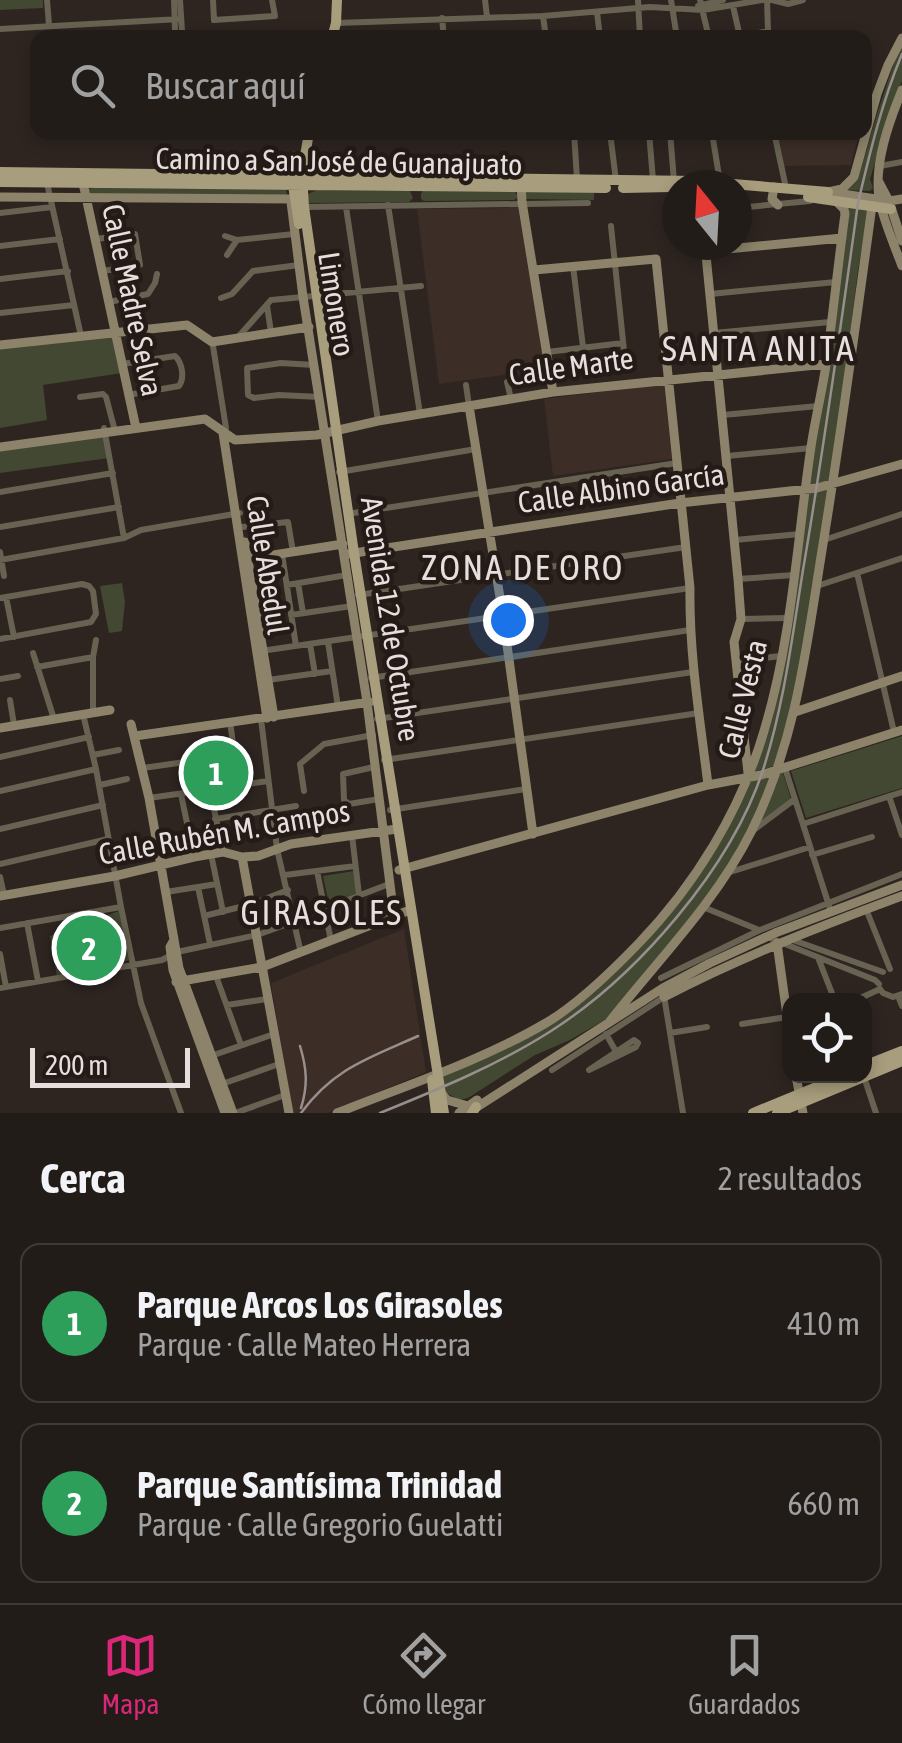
<!DOCTYPE html>
<html lang="es">
<head>
<meta charset="utf-8">
<style>
	:root { --surface:#221c19; --page:#2a2522; --text:#f1f3f6; --muted:#a2a1a2; --line:#3f3a38; --accent:#db2777 }
	body { margin:0; font-family:"Asap Condensed",sans-serif; background:var(--page); color:var(--text) }
	.controls { position:absolute; right:30px; bottom:30px; display:grid; overflow:hidden; border-radius:20px; box-shadow:0 5px 15px #0003 }
	.controls button { width:90px; height:90px; display:grid; place-items:center; padding:0; border:0; border-bottom:2px solid var(--line); background:var(--surface); color:var(--text); font:50px sans-serif }
	.compass { position:absolute; left:662px; top:170px; width:90px; height:90px; border-radius:50%; background:var(--surface); box-shadow:0 5px 15px #0003; rotate:342deg }
	.scale { position:absolute; left:30px; bottom:25px; width:160px; box-sizing:border-box; padding-left:10px; border:5px solid #e6dfdd; border-top:0; font-size:28px; line-height:35px; white-space:nowrap; color:#e6dfdd; -webkit-text-stroke:8px #241b17; paint-order:stroke }
	.you { position:absolute; left:508px; top:620px; width:35px; height:35px; margin:-25px; border:8px solid #fff; border-radius:50%; background:#1a73e8; box-shadow:0 0 0 15px #1a73e833 }
	.badge { display:grid; place-items:center; width:65px; height:65px; border-radius:50%; background:var(--accent); color:#fff; font-size:32px; font-weight:700 }
	.pin { position:absolute; translate:-50% -50%; border:5px solid #fff; box-shadow:0 2px 10px #0006 }
	.list { margin:0; padding:0; list-style:none }
	h2 { display:flex; justify-content:space-between; align-items:center; height:130px; margin:0; padding:0 40px; font-size:42px }
	h2 small { font-size:32px; font-weight:400; color:var(--muted) }
	.list li { display:grid; grid-template-columns:65px 1fr auto; gap:30px; align-items:center; box-sizing:border-box; height:160px; margin:0 20px 20px; padding:0 20px; border:2px solid var(--line); border-radius:20px }
	.list b { display:block; font-size:38px; white-space:nowrap }
	.list p { margin:0; font-size:32px; white-space:nowrap; color:var(--muted) }
	.list em { font-size:32px; font-style:normal; color:var(--muted) }
	.icon { flex:none; width:55px; height:55px; fill:none; stroke:currentColor; stroke-width:2; stroke-linecap:round; stroke-linejoin:round }
	.map { position:relative; flex:none; width:902px; height:1113px; overflow:hidden }
	.search { position:absolute; background:var(--surface); box-shadow:0 5px 15px #0003; left:30px; right:30px; top:30px; height:110px; display:flex; align-items:center; gap:25px; box-sizing:border-box; padding:0 35px; border-radius:20px; color:var(--muted); font-size:38px }
	.sheet { height:490px; background:var(--surface) }
	nav { display:flex; justify-content:space-around; align-items:center; box-sizing:border-box; height:140px; border-top:2px solid var(--line); background:var(--surface); font-size:28px; color:var(--muted) }
	nav a { display:grid; justify-items:center; gap:5px }
	nav .on { color:var(--accent) }
	.map>svg:first-child { display:block }
	.built { fill:#3c2d27 }
	.green { fill:#424831 }
	.lines { fill:none; stroke-linecap:round; stroke-linejoin:round }
	.street { stroke:#686252; stroke-width:6 }
	.secondary { stroke:#8c836a; stroke-width:9 }
	.primary { stroke:#a89d7c; stroke-width:10 }
	.rail { stroke:#978f8d; stroke-width:2.5 }
	.labels { text-anchor:middle; dominant-baseline:central; stroke-width:9; stroke-linejoin:round; paint-order:stroke }
	.street-label { font-size:30px; fill:#e6dfdd; stroke:#241b17 }
	.quarter-label { font-size:35px; letter-spacing:2.5px; fill:#e6dfdd; stroke:#241b17 }
</style>
</head>
<body>
<div class="map">
<svg width="902" height="1113" viewBox="0 0 902 1113">
	<rect width="100%" height="100%" fill="#2e2521"/>
	<!-- built -->
	<path class="built" d="M 774,133 L 859,133 L 851,165 L 782,166 Z
		M 518,208 L 545,369 L 439,384 L 417,209 Z
		M 664,384 L 672,459 L 553,476 L 544,399 Z
		M 404,929 L 426,1072 L 328,1113 L 292,1113 L 271,983 Z"/>
	<!-- green -->
	<path class="green" d="M 0,0 L 43,0 L 43,8 L 0,10 Z
		M 902,47 L 902,81 L 894,100 L 870,179 L 873,188 L 870,191 L 847,190 L 858,180 L 876,117 L 893,66 Z
		M 93,188 L 286,189 L 287,196 L 87,195 L 88,189 Z
		M 317,190 L 410,191 L 413,198 L 409,202 L 306,203 L 308,194 Z
		M 423,191 L 515,192 L 519,197 L 514,200 L 424,201 L 421,199 L 421,194 Z
		M 527,191 L 594,193 L 594,200 L 525,199 L 522,194 Z
		M 849,205 L 869,210 L 858,270 L 831,481 L 810,485 Z
		M 114,334 L 122,373 L 43,385 L 47,420 L 0,428 L 0,348 Z
		M 105,434 L 109,458 L 0,473 L 0,451 Z
		M 831,489 L 792,714 L 777,765 L 753,772 L 765,735 L 808,492 Z
		M 122,583 L 125,602 L 122,631 L 109,633 L 100,586 Z
		M 902,736 L 902,788 L 806,818 L 791,771 Z
		M 234,756 L 237,784 L 198,789 L 193,762 Z
		M 782,770 L 791,799 L 757,825 L 779,772 Z
		M 771,775 L 758,812 L 726,873 L 613,1015 L 570,1040 L 535,1055 L 468,1098 L 459,1100 L 445,1092 L 441,1075 L 551,1023 L 677,905 L 748,782 Z
		M 354,871 L 357,893 L 329,904 L 323,876 Z
		M 119,911 L 130,960 L 57,976 L 50,936 Z"/>
	<g class="lines">
		<!-- street -->
		<path class="street" d="M 47,0 L 49,25
			M 174,0 L 175,30
			M 180,0 L 182,31
			M 213,0 L 214,20 L 275,16 L 272,0
			M 485,0 L 487,17
			M 638,0 L 640,38
			M 671,0 L 677,38
			M 700,0 L 709,38
			M 772,0 L 788,4 L 803,0
			M 698,6 L 723,0
			M 733,6 L 740,37
			M 597,12 L 600,38
			M 543,16 L 546,38
			M 442,18 L 444,38
			M 337,23 L 543,16 L 650,7 L 703,10 L 762,0
			M 0,29 L 180,19
			M 735,38 L 768,31 L 767,0
			M 574,132 L 577,179
			M 610,132 L 616,181
			M 649,132 L 653,180
			M 670,132 L 674,181
			M 774,132 L 786,188
			M 712,133 L 720,182
			M 880,166 L 902,162
			M 47,183 L 81,336
			M 388,205 L 420,414
			M 305,207 L 588,203
			M 346,207 L 378,421
			M 737,208 L 810,201
			M 0,213 L 52,207
			M 611,226 L 625,360
			M 225,236 L 237,240 L 294,234
			M 96,239 L 135,234 L 140,265 L 103,271
			M 0,246 L 60,239
			M 227,255 L 237,240
			M 573,266 L 583,347
			M 0,279 L 68,271
			M 710,294 L 836,282
			M 221,298 L 232,294 L 253,271 L 299,265
			M 109,302 L 148,294 L 155,283 L 157,274
			M 267,306 L 271,332
			M 0,313 L 74,305
			M 714,333 L 830,322
			M 239,336 L 271,300 L 421,286
			M 213,346 L 226,428
			M 547,352 L 623,343
			M 122,364 L 175,356 C 182,362 185,378 179,386 L 128,395
			M 314,365 L 281,363 L 247,368 L 248,395 L 254,398 L 279,395 L 320,397
			M 507,382 L 511,399
			M 466,385 L 469,406
			M 80,397 L 103,394 L 106,397 L 115,431
			M 723,415 L 818,406
			M 104,428 L 124,538
			M 727,456 L 811,448
			M 339,472 L 476,449
			M 0,492 L 113,473
			M 347,514 L 677,463
			M 0,527 L 119,507
			M 242,527 L 288,522 L 293,552
			M 735,540 L 800,534
			M 824,540 L 902,514
			M 0,552 L 4,576
			M 282,554 L 296,646
			M 0,560 L 124,538 L 141,530 L 240,513
			M 857,573 L 894,732
			M 738,579 L 794,575
			M 298,583 L 303,613
			M 287,585 L 347,575
			M 817,586 L 902,558
			M 358,595 L 686,547
			M 6,597 L 14,637
			M 0,598 L 82,584 L 89,586 L 93,591 L 96,614 L 91,622 L 0,639
			M 291,615 L 352,606
			M 741,619 L 787,618
			M 328,642 L 338,707
			M 310,644 L 315,674
			M 261,651 L 690,588
			M 33,653 L 54,719
			M 736,661 L 781,656
			M 37,667 L 93,657
			M 371,678 L 690,630
			M 0,679 L 18,676
			M 268,680 L 332,671
			M 10,700 L 14,725
			M 93,713 L 93,657 L 96,640
			M 83,714 L 96,769 L 121,907 L 141,1003 L 181,1113
			M 261,719 L 277,849 L 301,953
			M 377,719 L 693,672
			M 230,722 L 239,786
			M 93,755 L 119,750
			M 0,757 L 89,737
			M 384,760 L 699,713
			M 192,761 L 197,792
			M 374,767 L 343,774 L 344,800 L 349,804 L 379,799
			M 143,768 L 234,755
			M 785,768 L 831,912
			M 100,785 L 127,779
			M 210,790 L 223,852
			M 0,791 L 96,769
			M 304,791 L 300,764 L 324,744 L 373,735
			M 181,794 L 194,857
			M 889,796 L 902,835
			M 149,798 L 268,781
			M 390,810 L 526,789
			M 215,819 L 296,806
			M 803,824 L 902,792
			M 0,829 L 103,805
			M 751,832 L 795,799
			M 352,835 L 359,895
			M 211,854 L 223,912
			M 812,855 L 872,837
			M 0,864 L 108,839
			M 317,871 L 331,941
			M 727,873 L 810,847
			M 285,875 L 355,866
			M 0,877 L 4,895
			M 198,887 L 210,944
			M 166,892 L 217,884
			M 703,907 L 759,930
			M 324,909 L 389,884
			M 866,909 L 890,969
			M 204,916 L 252,904 L 288,890
			M 27,923 L 38,981
			M 0,928 L 121,907
			M 765,936 L 875,980 L 879,984
			M 790,939 L 883,972
			M 0,954 L 6,987
			M 819,960 L 835,1001
			M 216,976 L 241,1045
			M 661,978 L 760,930 L 902,874
			M 0,988 L 162,960 L 177,952 L 257,935 L 296,921
			M 880,989 L 883,993 L 893,997 L 902,994
			M 664,996 L 683,1113
			M 898,996 L 902,1006
			M 854,1001 L 880,989
			M 227,1005 L 267,999
			M 742,1024 L 787,1017
			M 670,1033 L 707,1027
			M 606,1034 L 618,1055
			M 634,1040 L 638,1043 L 636,1047 L 589,1070 Z
			M 211,1056 L 274,1034
			M 552,1070 L 664,997
			M 864,1077 L 876,1113
			M 222,1084 L 279,1064
			M 235,1113 L 285,1095"/>
		<!-- secondary -->
		<path class="secondary" d="M 902,90 C 889,122 874,163 879,198 C 883,220 894,244 902,266
			M 305,152 L 311,167 L 334,174
			M 269,175 L 287,165 L 294,156
			M 521,182 L 522,202 L 553,392
			M 879,182 L 889,201 L 902,241
			M 83,183 L 136,428
			M 774,187 L 772,199 L 778,205
			M 828,192 L 842,189 L 854,177 L 877,94 L 888,65 L 902,38
			M 836,193 L 889,201 L 902,199
			M 0,197 L 295,199
			M 291,202 L 303,297 L 367,702 L 394,916
			M 705,245 L 738,579 L 741,619 L 734,642 L 748,773
			M 706,251 L 842,238
			M 534,270 L 656,259 L 690,588 C 689,654 700,719 708,785
			M 0,345 L 187,325 L 212,342 L 309,327
			M 469,406 L 503,616 L 533,834
			M 223,433 L 267,718
			M 0,447 L 205,419 L 235,440 L 317,435 L 378,421 L 553,392 L 826,364
			M 245,542 L 274,717
			M 348,554 L 680,503 L 817,488 L 902,464
			M 248,559 L 343,544
			M 795,712 L 902,676
			M 131,724 L 149,798 L 179,968 L 233,1113
			M 0,728 L 110,710
			M 135,736 L 370,702
			M 242,857 L 289,1113
			M 399,870 L 708,785 L 761,775 L 902,730
			M 0,896 L 115,876 L 194,857 L 223,852 L 242,857 L 258,856 L 291,844 L 397,829
			M 174,940 L 170,947 L 173,970 L 225,1113
			M 777,943 L 790,1037
			M 176,982 L 262,967 L 410,910
			M 664,997 C 741,957 821,926 902,896
			M 610,1021 C 658,960 716,902 751,832 C 798,737 807,641 824,538 C 842,427 857,316 872,206
			M 796,1076 L 803,1113
			M 442,1094 L 447,1100 L 468,1106
			M 474,1109 L 663,988 L 710,963 L 775,933 L 902,885
			M 337,1113 C 405,1086 483,1060 546,1023 C 578,1004 612,971 638,944 C 695,885 741,810 764,731 C 792,639 797,541 811,447 C 815,419 822,392 826,365 C 833,315 838,264 845,214 L 844,209 L 837,202
			M 459,1113 L 477,1100"/>
		<!-- primary -->
		<path class="primary" d="M 332,38 L 336,23 L 337,0
			M 309,132 L 302,175 L 304,207 L 354,553 L 444,1113
			M 0,172 L 697,181 L 828,192
			M 0,182 L 606,188
			M 293,185 L 299,224
			M 623,188 L 671,187
			M 808,197 L 891,209
			M 864,1066 L 902,1051
			M 432,1080 L 436,1113
			M 472,1113 L 476,1107
			M 753,1113 L 843,1076
			M 777,1113 L 902,1061"/>
		<!-- rail -->
		<path class="rail" d="M 300,1046 C 307,1069 308,1086 301,1108
			M 301,1113 C 334,1068 369,1058 418,1036
			M 380,1113 C 439,1089 498,1065 551,1031 C 637,976 731,868 763,770 C 784,705 792,638 803,570 C 824,448 841,325 858,203 C 870,152 882,102 902,54"/>
	</g>
	<g class="labels">
		<!-- street labels -->
		<g class="street-label">
			<text transform="translate(339 161) rotate(1)">Camino a San José de Guanajuato</text>
			<text transform="translate(133 300) rotate(78)">Calle Madre Selva</text>
			<text transform="translate(337 304) rotate(81)">Limonero</text>
			<text transform="translate(571 366) rotate(-8)">Calle Marte</text>
			<text transform="translate(621 488) rotate(-8)">Calle Albino García</text>
			<text transform="translate(268 565) rotate(81)">Calle Abedul</text>
			<text transform="translate(391 619) rotate(81)">Avenida 12 de Octubre</text>
			<text transform="translate(742 699) rotate(-76)">Calle Vesta</text>
			<text transform="translate(224 832) rotate(-10)">Calle Rubén M. Campos</text>
		</g>
		<!-- quarter labels -->
		<g class="quarter-label">
			<text x="759" y="348">SANTA ANITA</text>
			<text x="523" y="567">ZONA DE ORO</text>
			<text x="322" y="912">GIRASOLES</text>
		</g>
	</g>
</svg>
<div class="controls">
<button><svg class="icon" aria-label="locate" viewBox="0 0 24 24"><circle cx="12" cy="12" r="6"/><path d="M12 2v4M12 18v4M2 12h4M18 12h4"/></svg></button>
</div>
<svg class="compass" viewBox="-18 -18 36 36"><path d="M0-13l5 13h-10z" fill="#e53935"/><path d="M0 13l5-13h-10z" fill="#a2a1a2"/></svg>
<div class="scale">200 m</div>
<div class="you"></div>
<div class="pin badge" style="left:216px;top:773px;background:#2e9e5b">1</div>
<div class="pin badge" style="left:89px;top:948px;background:#2e9e5b">2</div>
<div class="search"><svg class="icon" aria-label="search" viewBox="0 0 24 24"><circle cx="10" cy="10" r="6"/><path d="M15 15l6 6"/></svg>Buscar aquí</div>
</div>
<section class="sheet">
<h2>Cerca<small>2 resultados</small></h2>
<ul class="list">
<li><span class="badge" style="background:#2e9e5b">1</span><div><b>Parque Arcos Los Girasoles</b><p>Parque · Calle Mateo Herrera</p></div><em>410 m</em></li>
<li><span class="badge" style="background:#2e9e5b">2</span><div><b>Parque Santísima Trinidad</b><p>Parque · Calle Gregorio Guelatti</p></div><em>660 m</em></li>
</ul>
</section>
<nav>
<a class="on"><svg class="icon" aria-label="map" viewBox="0 0 24 24"><path d="M3 6l6-2 6 2 6-2v14l-6 2-6-2-6 2zM9 4v14M15 6v14"/></svg>Mapa</a>
<a><svg class="icon" aria-label="directions" viewBox="0 0 24 24"><path d="M12 3l9 9-9 9-9-9zM9 14v-3h6M13 9l2 2-2 2"/></svg>Cómo llegar</a>
<a><svg class="icon" aria-label="saved" viewBox="0 0 24 24"><path d="M7 4h10v16l-5-4-5 4z"/></svg>Guardados</a>
</nav>
</body>
</html>
